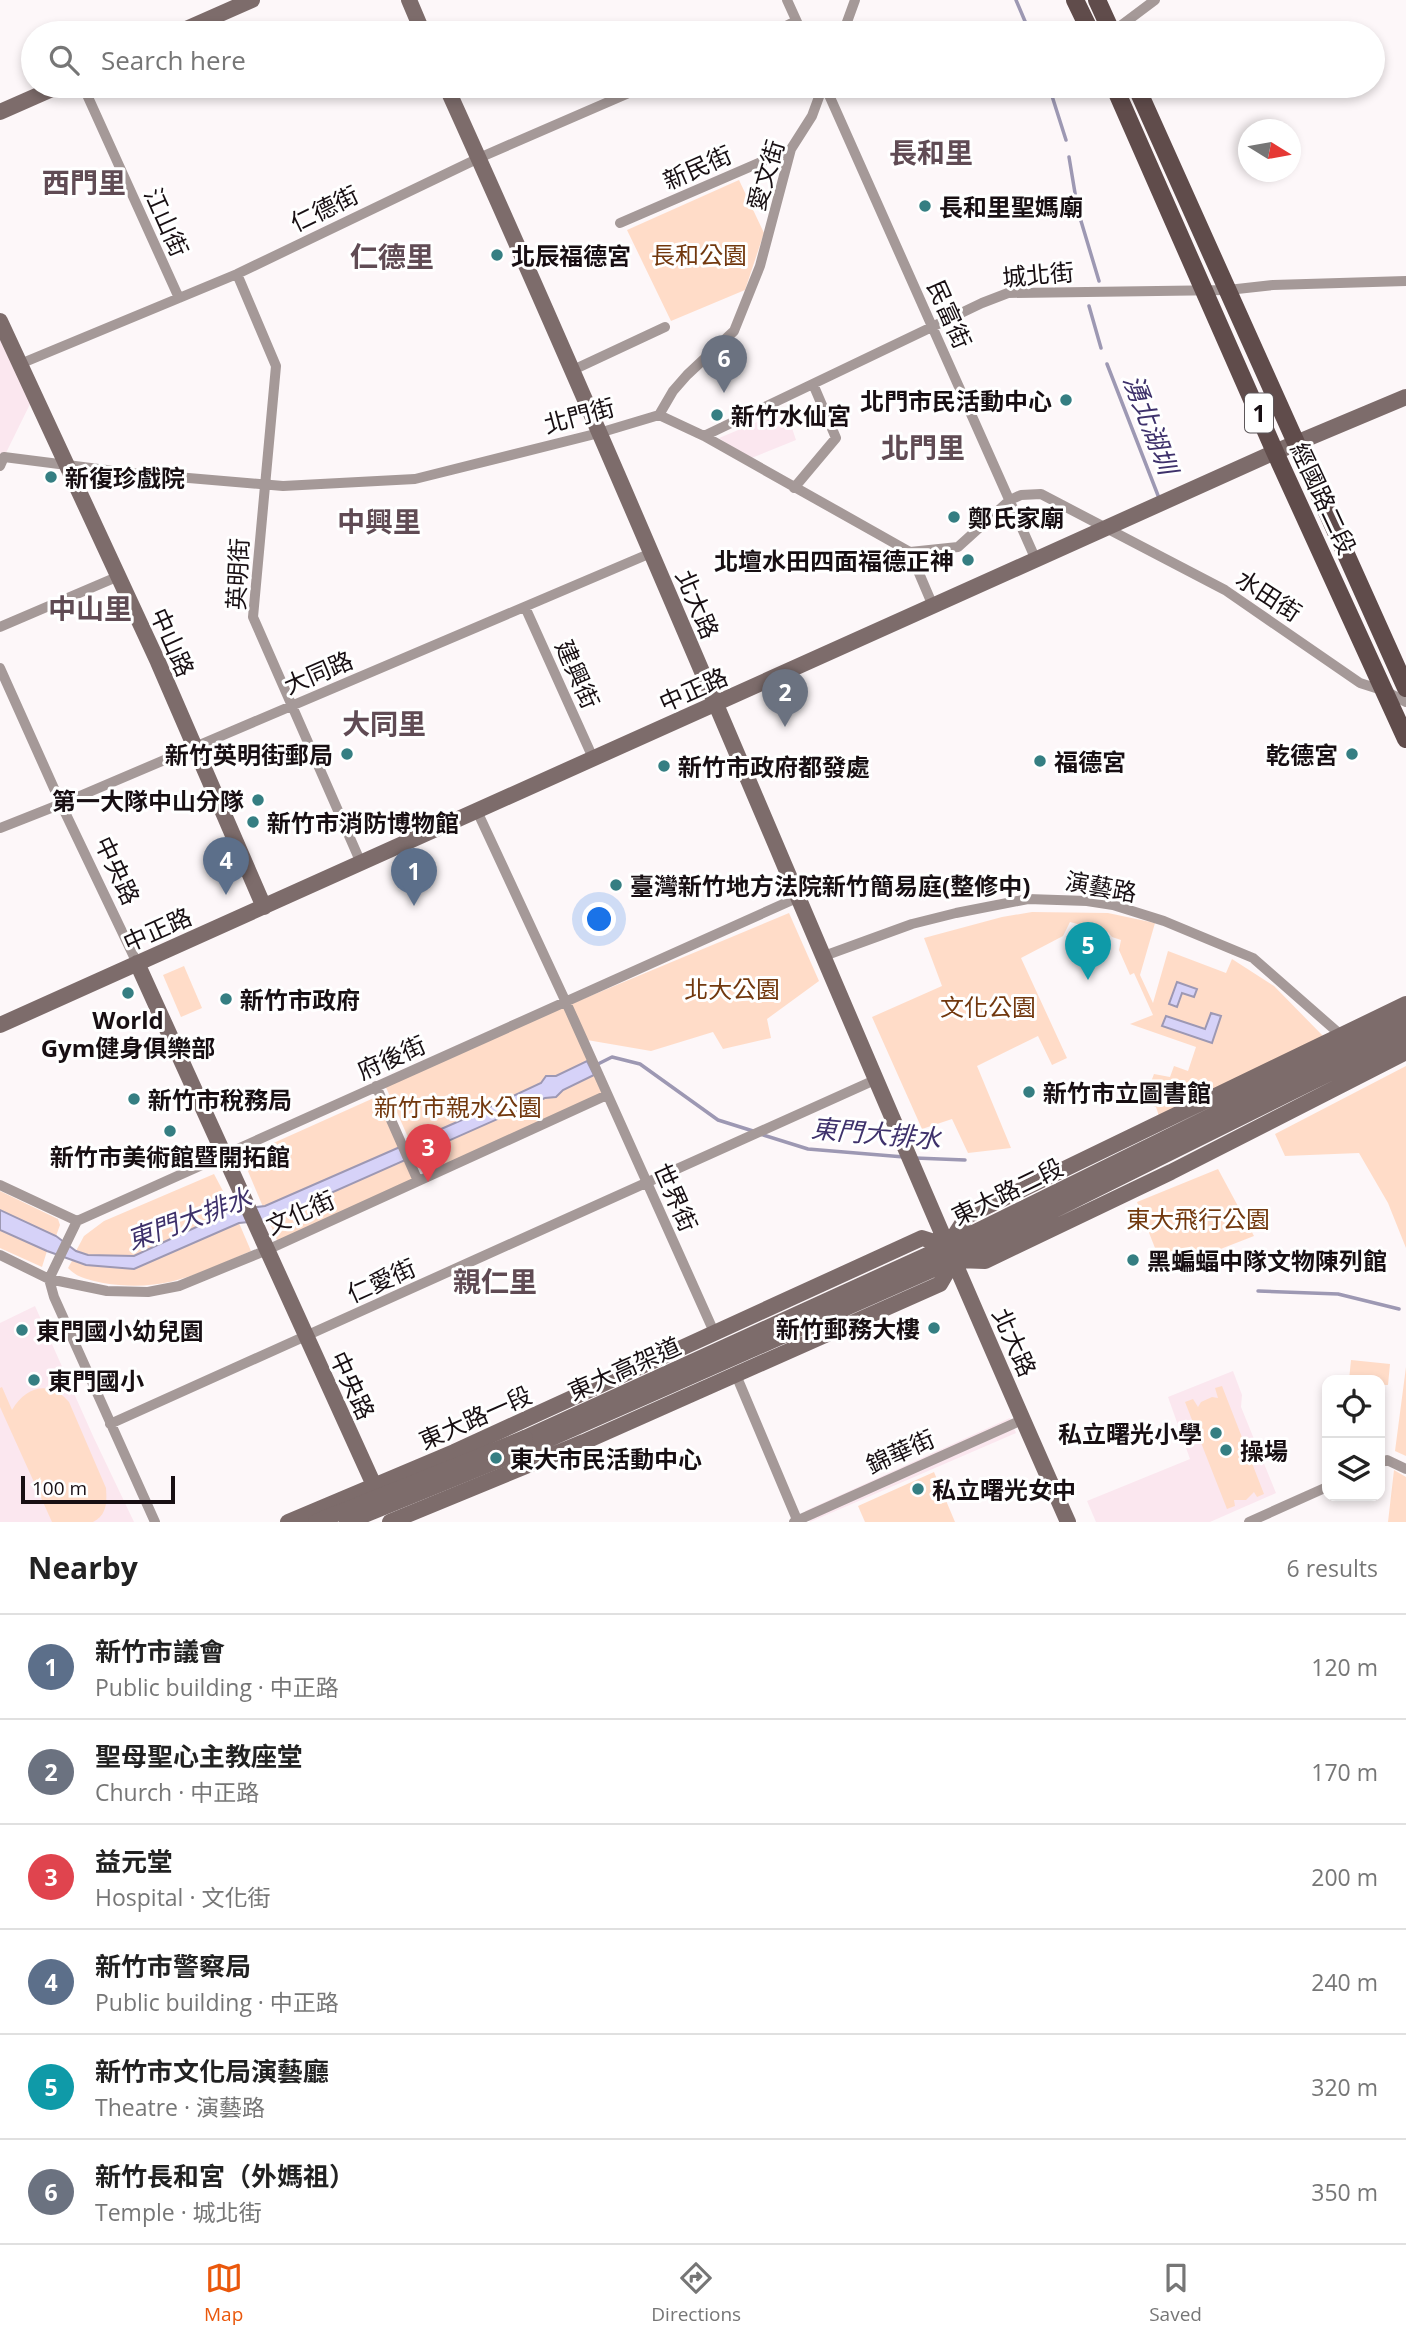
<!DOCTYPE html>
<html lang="en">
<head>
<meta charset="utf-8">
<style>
	:root { --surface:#fff; --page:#f2f2f2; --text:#222; --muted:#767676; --line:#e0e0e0; --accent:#ea580c }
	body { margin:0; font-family:"Open Sans","Noto Sans TC",sans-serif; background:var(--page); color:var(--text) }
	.controls { position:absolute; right:21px; bottom:21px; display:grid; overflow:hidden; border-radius:14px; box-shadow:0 4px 10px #0003 }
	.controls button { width:63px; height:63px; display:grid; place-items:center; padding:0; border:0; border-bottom:2px solid var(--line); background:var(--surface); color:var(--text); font:35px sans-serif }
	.compass { position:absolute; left:1238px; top:119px; width:63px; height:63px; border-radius:50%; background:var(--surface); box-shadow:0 4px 10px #0003; rotate:101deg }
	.scale { position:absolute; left:21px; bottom:18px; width:154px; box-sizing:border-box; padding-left:7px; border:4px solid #180f13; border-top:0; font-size:19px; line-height:24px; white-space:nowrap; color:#180f13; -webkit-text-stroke:5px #fff; paint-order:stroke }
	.you { position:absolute; left:600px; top:920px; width:24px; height:24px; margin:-18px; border:5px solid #fff; border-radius:50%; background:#1a73e8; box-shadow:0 0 0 10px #1a73e833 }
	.badge { display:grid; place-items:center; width:46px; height:46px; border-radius:50%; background:var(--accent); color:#fff; font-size:23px; font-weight:700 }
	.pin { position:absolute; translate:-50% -58px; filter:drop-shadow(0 2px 4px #0008) }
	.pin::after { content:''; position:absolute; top:37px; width:24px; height:21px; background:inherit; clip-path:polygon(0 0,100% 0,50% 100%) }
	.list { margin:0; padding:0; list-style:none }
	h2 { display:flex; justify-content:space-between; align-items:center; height:91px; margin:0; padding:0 28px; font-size:30px }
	h2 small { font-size:23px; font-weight:400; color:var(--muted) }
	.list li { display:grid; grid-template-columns:46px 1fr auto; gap:21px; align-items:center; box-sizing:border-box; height:105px; padding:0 28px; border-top:2px solid var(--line) }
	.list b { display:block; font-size:26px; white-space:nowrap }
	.list p { margin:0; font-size:23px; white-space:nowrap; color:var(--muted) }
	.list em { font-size:23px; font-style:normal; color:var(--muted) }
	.icon { flex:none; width:38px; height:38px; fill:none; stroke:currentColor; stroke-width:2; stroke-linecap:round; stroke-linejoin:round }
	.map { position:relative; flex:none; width:1406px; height:1522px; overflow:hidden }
	.search { position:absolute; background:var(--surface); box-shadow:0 4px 10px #0003; left:21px; right:21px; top:21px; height:77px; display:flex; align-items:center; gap:18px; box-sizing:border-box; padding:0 24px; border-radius:38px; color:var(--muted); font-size:26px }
	.sheet { height:721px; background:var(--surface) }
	nav { display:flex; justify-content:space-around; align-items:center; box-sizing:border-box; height:98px; border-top:2px solid var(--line); background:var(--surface); font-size:19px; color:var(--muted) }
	nav a { display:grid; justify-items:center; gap:4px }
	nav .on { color:var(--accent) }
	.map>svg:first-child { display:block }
	.built { fill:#fbe7ef }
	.green { fill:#ffdcc8 }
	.water { fill:#d6d2f8; stroke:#9d98b3; stroke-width:2 }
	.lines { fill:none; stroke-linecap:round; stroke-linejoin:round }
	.stream { stroke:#9d98b3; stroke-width:3.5 }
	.street { stroke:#a59998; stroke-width:10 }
	.secondary { stroke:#7d6c6b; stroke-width:16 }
	.primary { stroke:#604c4b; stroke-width:18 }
	.secondary-bridge { stroke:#7d6c6b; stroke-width:16 }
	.poi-dot { fill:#357e82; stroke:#fff; stroke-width:2.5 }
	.labels { text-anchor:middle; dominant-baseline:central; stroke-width:6; stroke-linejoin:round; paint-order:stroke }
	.shield { fill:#fff; stroke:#5d575a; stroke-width:2 }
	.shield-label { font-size:23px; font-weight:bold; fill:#180f13 }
	.street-label { font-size:24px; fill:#180f13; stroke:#fff }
	.poi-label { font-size:24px; font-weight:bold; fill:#180f13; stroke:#fff; text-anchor:start }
	.park-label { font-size:24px; fill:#72380e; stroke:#fff }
	.water-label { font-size:26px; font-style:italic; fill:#3e316b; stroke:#fff }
	.quarter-label { font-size:28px; font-weight:bold; fill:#604b54; stroke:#fff }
</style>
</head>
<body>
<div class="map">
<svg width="1406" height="1522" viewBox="0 0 1406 1522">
	<rect width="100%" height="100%" fill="#fdf7f9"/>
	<!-- built -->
	<path class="built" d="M 0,321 L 34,396 L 0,465 Z
		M 786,410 L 796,440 L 749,459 L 719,438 Z
		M 35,1306 L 93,1436 L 134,1522 L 0,1522 L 0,1323 Z
		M 1233,1371 L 1242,1395 L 1241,1407 L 1276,1493 L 1210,1522 L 1096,1522 L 1087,1501 L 1190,1459 L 1168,1397 Z
		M 1010,1418 L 1016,1433 L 810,1522 L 805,1511 Z"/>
	<!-- green -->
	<path class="green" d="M 739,180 L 764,233 L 745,290 L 671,321 L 627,230 Z
		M 1032,912 L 1108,913 L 1155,923 L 1140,975 L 1153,1003 L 1168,951 L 1226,973 L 1232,959 L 1274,986 L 1324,1037 L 1159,1116 L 1156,1107 L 1143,1102 L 1154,1074 L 1170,1077 L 1174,1066 L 1188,1071 L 1196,1047 L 1130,1024 L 1153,1015 L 1134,973 L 1130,975 L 1119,950 L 1121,940 L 1112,937 L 1108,932 L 1070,922 L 1063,936 L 1021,958 L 1067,1058 L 1052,1065 L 1038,1036 L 977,1066 L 1011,1148 L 968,1153 L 952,1119 L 922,1129 L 872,1017 L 942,986 L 924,938 L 1002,917 Z
		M 789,913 L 819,981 L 767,1019 L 771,1038 L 723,1049 L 713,1032 L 651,1051 L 587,1040 L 571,1004 Z
		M 184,966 L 202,1008 L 181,1017 L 163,975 Z
		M 566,1001 L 607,1095 L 426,1178 L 384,1083 Z
		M 1406,1066 L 1406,1248 L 1388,1203 L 1359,1153 L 1285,1156 L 1275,1134 Z
		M 376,1097 L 417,1182 L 279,1245 L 242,1157 Z
		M 1218,1169 L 1254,1236 L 1164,1271 L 1137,1202 Z
		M 214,1174 L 233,1210 L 133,1256 L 88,1255 L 76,1251 L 84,1236 L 104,1221 Z
		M 0,1191 L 58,1219 L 60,1225 L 56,1236 L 0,1210 Z
		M 239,1223 L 251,1251 C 198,1274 163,1293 103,1283 C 90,1280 77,1278 68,1268 L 73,1259 L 86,1265 L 134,1269 Z
		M 0,1230 L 47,1251 L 42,1267 L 0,1248 Z
		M 1351,1360 L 1390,1364 L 1388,1385 L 1380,1385 L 1380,1380 L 1349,1380 Z
		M 1406,1367 L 1406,1456 L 1395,1451 Z
		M 1222,1386 L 1264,1494 L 1257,1497 L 1254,1492 L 1246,1500 L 1234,1500 L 1235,1506 L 1227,1509 L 1185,1402 L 1193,1399 L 1198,1407 L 1201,1402 L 1212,1397 L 1218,1398 L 1215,1388 Z
		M 2,1387 L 12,1410 C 26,1386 50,1380 69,1402 L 106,1488 C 107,1502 107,1515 93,1522 L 52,1522 L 0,1407 L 0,1388 Z
		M 1394,1470 L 1406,1477 L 1406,1522 L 1388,1522 Z
		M 934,1472 L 955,1522 L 865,1522 L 858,1506 Z"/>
	<!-- water -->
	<path class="water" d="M 1177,982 L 1197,989 L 1194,997 L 1182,993 L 1177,1007 L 1169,1004 Z
		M 1211,1013 L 1221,1016 L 1212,1043 L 1162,1026 L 1166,1016 L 1205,1029 Z
		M 587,1061 L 594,1075 L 563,1090 L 556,1097 L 545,1098 L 270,1220 L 239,1223 L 134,1269 L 86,1265 L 47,1251 L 0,1230 L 0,1210 L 56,1236 L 76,1251 L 88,1255 L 134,1256 L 233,1210 L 265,1206 L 464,1119 L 541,1083 L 546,1076 L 556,1076 Z"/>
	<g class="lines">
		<!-- stream -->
		<path class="stream" d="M 1016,0 L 1030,33
			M 1052,96 L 1066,140
			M 1069,157 L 1078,211 L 1099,281
			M 1089,306 L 1101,348
			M 1107,364 L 1159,498
			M 598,1064 L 612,1057 L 640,1064 L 718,1120 L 753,1131
			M 760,1134 L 808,1149 L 904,1157
			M 915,1158 L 965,1160
			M 1258,1291 L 1338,1294 L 1399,1309"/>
		<!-- street -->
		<path class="street" d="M 787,0 L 802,33
			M 772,33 L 796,21
			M 843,33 L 855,0
			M 1111,33 L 1155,0
			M 83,86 L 179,298
			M 825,86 L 1036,560
			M 620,223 L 791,149
			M 237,274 L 276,366 L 253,617 L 361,863
			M 20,364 L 237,274 L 479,158 L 645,86
			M 573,370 L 665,327
			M 659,415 L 673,391 L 687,375 L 734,331 L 760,266 L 791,149 L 812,116 L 823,86
			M 704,436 L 982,303 L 1008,293 L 1228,290 L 1273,285 L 1406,281
			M 0,466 L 4,457 L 130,473 L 283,486 L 415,479 L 599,433 L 659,415 L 704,436 L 910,552 L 958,547 L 1010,500 L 1021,495 L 1041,494 L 1225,590 L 1360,683 L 1385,691 L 1406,702
			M 794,488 L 836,438 L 813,384
			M 910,552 L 933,606
			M 525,607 L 593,758
			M 0,627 L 119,576
			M 0,668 L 61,804 L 137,963
			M 477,811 L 570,1011 L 714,1332
			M 0,828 L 61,804 L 651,553
			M 824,956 L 912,924 L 956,913 L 1028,899 L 1087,901 L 1113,905 L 1164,921 L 1253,958 L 1342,1036
			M 376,1086 L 418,1181
			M 0,1185 L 77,1221 L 799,897
			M 77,1221 L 49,1279 L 54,1297 L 155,1522
			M 0,1255 L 49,1279 L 107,1291 L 148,1292 L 179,1286 L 267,1250 L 607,1095
			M 736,1375 L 798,1522
			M 110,1424 L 877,1079
			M 1380,1463 L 1387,1460 L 1406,1469
			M 794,1522 L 1024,1419
			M 1249,1522 L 1327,1487"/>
		<!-- secondary -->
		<path class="secondary" d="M 409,0 L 423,33
			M 177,33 L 252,0
			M 446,86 C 661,561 856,1045 1068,1522
			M 0,112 L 59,86
			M 0,321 L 158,662 L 264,907
			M 137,963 L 378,1494
			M 0,1025 L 1275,452 L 1406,397
			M 949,1244 L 967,1216 L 1406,1004
			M 957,1260 L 985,1261 L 1171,1172 L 1406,1052
			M 525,1438 L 947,1246 L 1406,1020
			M 529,1448 L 954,1260 L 1406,1035
			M 288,1522 L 454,1452 L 922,1238 L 947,1246
			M 390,1522 L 584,1442 L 940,1284 L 954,1260"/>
		<!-- primary -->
		<path class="primary" d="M 1075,0 L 1091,33
			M 1097,0 L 1112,33
			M 1114,86 L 1275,452 L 1406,739
			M 1136,86 L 1406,688"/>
		<!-- secondary-bridge -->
		<path class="secondary-bridge" d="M 316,1522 L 525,1438
			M 347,1522 L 529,1448"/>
	</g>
	<!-- markers -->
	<g class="poi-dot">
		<circle cx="925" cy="206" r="7"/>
		<circle cx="497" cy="255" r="7"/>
		<circle cx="1066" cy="400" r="7"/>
		<circle cx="717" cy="415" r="7"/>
		<circle cx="51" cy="477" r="7"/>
		<circle cx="954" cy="517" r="7"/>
		<circle cx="968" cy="560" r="7"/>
		<circle cx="347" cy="754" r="7"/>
		<circle cx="1352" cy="754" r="7"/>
		<circle cx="1040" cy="761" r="7"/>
		<circle cx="664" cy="766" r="7"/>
		<circle cx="258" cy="800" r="7"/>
		<circle cx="253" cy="822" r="7"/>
		<circle cx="616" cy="885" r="7"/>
		<circle cx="128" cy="993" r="7"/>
		<circle cx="226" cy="999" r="7"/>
		<circle cx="1029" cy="1092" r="7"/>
		<circle cx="134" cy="1099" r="7"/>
		<circle cx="170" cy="1131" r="7"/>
		<circle cx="1133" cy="1260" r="7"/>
		<circle cx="934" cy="1328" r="7"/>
		<circle cx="22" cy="1330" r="7"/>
		<circle cx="34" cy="1380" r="7"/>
		<circle cx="1216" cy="1433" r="7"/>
		<circle cx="1226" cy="1450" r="7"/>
		<circle cx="496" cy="1458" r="7"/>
		<circle cx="918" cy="1489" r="7"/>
	</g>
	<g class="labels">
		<!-- shield labels -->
		<rect class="shield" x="1245" y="393.5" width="28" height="39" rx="5"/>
		<g class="shield-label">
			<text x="1259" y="413">1</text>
		</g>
		<!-- street labels -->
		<g class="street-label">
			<text transform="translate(697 167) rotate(-24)">新民街</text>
			<text transform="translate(765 175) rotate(-73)">愛文街</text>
			<text transform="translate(324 208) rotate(-26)">仁德街</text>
			<text transform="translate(167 222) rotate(66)">江山街</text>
			<text transform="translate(1038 274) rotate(-5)">城北街</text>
			<text transform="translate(950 314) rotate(66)">民富街</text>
			<text transform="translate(579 415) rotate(-15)">北門街</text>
			<text transform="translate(1324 498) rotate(65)">經國路二段</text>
			<text transform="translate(237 574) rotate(-87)">英明街</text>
			<text transform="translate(1269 595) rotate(33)">水田街</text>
			<text transform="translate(698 604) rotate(67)">北大路</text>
			<text transform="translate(173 642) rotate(66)">中山路</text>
			<text transform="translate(318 672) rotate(-23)">大同路</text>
			<text transform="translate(578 674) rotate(66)">建興街</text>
			<text transform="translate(693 689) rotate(-24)">中正路</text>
			<text transform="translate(118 870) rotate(65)">中央路</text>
			<text transform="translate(1101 886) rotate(10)">演藝路</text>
			<text transform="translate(157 929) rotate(-24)">中正路</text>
			<text transform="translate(391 1057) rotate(-24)">府後街</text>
			<text transform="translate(1007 1191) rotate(-26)">東大路二段</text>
			<text transform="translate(676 1197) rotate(66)">世界街</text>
			<text transform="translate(300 1212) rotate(-24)">文化街</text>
			<text transform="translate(381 1280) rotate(-24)">仁愛街</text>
			<text transform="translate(1015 1342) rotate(66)">北大路</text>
			<text transform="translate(624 1368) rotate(-24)">東大高架道</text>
			<text transform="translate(353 1385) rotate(65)">中央路</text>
			<text transform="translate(475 1417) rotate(-24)">東大路一段</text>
			<text transform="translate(900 1451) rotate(-24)">錦華街</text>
		</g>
		<!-- poi labels -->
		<g class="poi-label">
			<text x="939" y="206">長和里聖媽廟</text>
			<text x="511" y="255">北辰福德宮</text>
			<text x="1052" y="400" text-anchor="end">北門市民活動中心</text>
			<text x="731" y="415">新竹水仙宮</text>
			<text x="65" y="477">新復珍戲院</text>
			<text x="968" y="517">鄭氏家廟</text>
			<text x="954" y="560" text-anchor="end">北壇水田四面福德正神</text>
			<text x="333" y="754" text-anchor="end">新竹英明街郵局</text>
			<text x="1338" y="754" text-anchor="end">乾德宮</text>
			<text x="1054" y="761">福德宮</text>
			<text x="678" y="766">新竹市政府都發處</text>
			<text x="244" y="800" text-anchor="end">第一大隊中山分隊</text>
			<text x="267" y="822">新竹市消防博物館</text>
			<text x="630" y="885">臺灣新竹地方法院新竹簡易庭(整修中)</text>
			<text x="240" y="999">新竹市政府</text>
			<text x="128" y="1019" text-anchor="middle">World<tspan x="128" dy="28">Gym健身俱樂部</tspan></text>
			<text x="1043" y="1092">新竹市立圖書館</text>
			<text x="148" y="1099">新竹市稅務局</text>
			<text x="170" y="1156" text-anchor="middle">新竹市美術館暨開拓館</text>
			<text x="1147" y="1260">黑蝙蝠中隊文物陳列館</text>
			<text x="920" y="1328" text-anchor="end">新竹郵務大樓</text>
			<text x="36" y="1330">東門國小幼兒園</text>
			<text x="48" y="1380">東門國小</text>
			<text x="1202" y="1433" text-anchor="end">私立曙光小學</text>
			<text x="1240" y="1450">操場</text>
			<text x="510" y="1458">東大市民活動中心</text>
			<text x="932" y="1489">私立曙光女中</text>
		</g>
		<!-- park labels -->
		<g class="park-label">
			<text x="699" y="254">長和公園</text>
			<text x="732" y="988">北大公園</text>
			<text x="988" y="1006">文化公園</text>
			<text x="458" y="1106">新竹市親水公園</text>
			<text x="1198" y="1218">東大飛行公園</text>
		</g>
		<!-- water labels -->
		<g class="water-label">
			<text transform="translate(1151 424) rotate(69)">湧北湖圳</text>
			<text transform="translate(876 1133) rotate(5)">東門大排水</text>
			<text transform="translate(189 1218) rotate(-20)">東門大排水</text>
		</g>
		<!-- quarter labels -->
		<g class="quarter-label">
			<text x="931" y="152">長和里</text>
			<text x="84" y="182">西門里</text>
			<text x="392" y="256">仁德里</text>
			<text x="923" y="447">北門里</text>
			<text x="379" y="521">中興里</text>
			<text x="90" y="608">中山里</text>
			<text x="384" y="723">大同里</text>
			<text x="495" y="1281">親仁里</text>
		</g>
	</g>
</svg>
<div class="controls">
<button><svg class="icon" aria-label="locate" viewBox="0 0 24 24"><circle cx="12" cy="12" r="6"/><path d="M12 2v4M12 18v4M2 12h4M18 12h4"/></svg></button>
<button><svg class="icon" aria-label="layers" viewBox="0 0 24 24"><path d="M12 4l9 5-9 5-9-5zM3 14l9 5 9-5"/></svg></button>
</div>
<svg class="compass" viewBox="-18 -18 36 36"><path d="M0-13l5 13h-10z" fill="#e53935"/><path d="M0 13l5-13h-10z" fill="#767676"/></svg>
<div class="scale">100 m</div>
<div class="you"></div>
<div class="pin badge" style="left:414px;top:906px;background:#5c6f8a">1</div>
<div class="pin badge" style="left:785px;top:727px;background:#6b7280">2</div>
<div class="pin badge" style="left:428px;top:1182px;background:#e0444e">3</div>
<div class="pin badge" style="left:226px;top:895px;background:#5c6f8a">4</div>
<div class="pin badge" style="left:1088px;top:980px;background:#0f9aa8">5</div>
<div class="pin badge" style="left:724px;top:393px;background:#6b7280">6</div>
<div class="search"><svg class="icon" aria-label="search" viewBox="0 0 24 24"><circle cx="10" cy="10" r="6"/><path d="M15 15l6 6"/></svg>Search here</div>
</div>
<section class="sheet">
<h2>Nearby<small>6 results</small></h2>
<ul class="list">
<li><span class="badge" style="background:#5c6f8a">1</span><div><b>新竹市議會</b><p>Public building · 中正路</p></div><em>120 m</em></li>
<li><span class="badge" style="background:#6b7280">2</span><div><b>聖母聖心主教座堂</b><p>Church · 中正路</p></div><em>170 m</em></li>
<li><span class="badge" style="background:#e0444e">3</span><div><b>益元堂</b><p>Hospital · 文化街</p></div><em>200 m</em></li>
<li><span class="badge" style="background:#5c6f8a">4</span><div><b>新竹市警察局</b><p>Public building · 中正路</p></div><em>240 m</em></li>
<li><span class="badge" style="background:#0f9aa8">5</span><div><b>新竹市文化局演藝廳</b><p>Theatre · 演藝路</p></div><em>320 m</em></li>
<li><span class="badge" style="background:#6b7280">6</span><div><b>新竹長和宮（外媽祖）</b><p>Temple · 城北街</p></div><em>350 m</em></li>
</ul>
</section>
<nav>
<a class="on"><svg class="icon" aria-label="map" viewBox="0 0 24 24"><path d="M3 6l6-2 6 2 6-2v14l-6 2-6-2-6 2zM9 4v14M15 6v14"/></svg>Map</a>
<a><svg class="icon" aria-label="directions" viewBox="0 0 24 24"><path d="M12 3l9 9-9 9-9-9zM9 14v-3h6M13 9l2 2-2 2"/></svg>Directions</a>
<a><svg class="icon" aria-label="saved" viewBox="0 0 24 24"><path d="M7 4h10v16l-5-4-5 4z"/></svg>Saved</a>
</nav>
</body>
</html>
